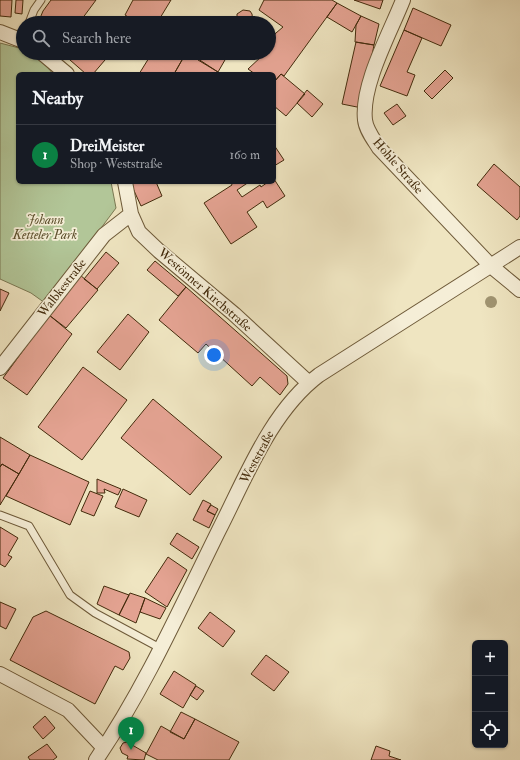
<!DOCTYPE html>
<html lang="en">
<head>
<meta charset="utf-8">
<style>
	:root { --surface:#171b24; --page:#20242c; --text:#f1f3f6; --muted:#9ea1a6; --line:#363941; --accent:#0b8043 }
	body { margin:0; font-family:"IM FELL Double Pica",serif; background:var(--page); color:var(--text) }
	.controls { position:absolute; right:12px; bottom:12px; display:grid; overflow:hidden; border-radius:6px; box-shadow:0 1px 3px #0004 }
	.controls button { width:36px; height:36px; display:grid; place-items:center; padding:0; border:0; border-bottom:1px solid var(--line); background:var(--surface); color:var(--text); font:20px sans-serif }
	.you { position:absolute; left:214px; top:355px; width:14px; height:14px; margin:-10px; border:3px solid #fff; border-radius:50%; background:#1a73e8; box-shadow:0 0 0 6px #1a73e833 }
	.badge { display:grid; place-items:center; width:26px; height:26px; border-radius:50%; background:var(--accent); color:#fff; font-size:13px; font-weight:700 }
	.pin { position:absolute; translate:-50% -33px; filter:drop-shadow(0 1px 2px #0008) }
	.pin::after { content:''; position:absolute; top:21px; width:14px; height:12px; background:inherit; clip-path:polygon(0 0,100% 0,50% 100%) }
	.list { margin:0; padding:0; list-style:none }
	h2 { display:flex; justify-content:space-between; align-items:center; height:52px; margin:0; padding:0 16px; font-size:17px }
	h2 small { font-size:13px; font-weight:400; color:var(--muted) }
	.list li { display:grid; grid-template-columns:26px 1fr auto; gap:12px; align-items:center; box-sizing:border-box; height:60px; padding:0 16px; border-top:1px solid var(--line) }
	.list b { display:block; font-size:15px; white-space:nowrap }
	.list p { margin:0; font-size:13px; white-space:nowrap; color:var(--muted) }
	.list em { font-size:13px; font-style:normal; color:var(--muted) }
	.icon { flex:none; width:22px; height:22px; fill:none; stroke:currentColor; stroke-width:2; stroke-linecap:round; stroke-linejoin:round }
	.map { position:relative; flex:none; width:520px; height:760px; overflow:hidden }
	.search { position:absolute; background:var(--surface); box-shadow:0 1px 3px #0004; left:16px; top:16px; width:260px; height:44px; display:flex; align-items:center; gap:10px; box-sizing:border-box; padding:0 14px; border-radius:22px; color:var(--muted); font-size:15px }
	.panel { position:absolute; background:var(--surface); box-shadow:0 1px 3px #0004; left:16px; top:72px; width:260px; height:112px; border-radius:6px }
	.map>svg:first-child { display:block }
	.green { fill:#b2c698; stroke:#7a7852 }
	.building { fill:#e4a392; stroke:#432b0c }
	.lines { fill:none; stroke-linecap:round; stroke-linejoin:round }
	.service-casing { stroke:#6e5a39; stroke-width:9 }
	.minor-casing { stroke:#6e5a39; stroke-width:16 }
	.service { stroke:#f5eed7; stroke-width:7 }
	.minor { stroke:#f5eed7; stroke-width:14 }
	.tree { fill:#a09471 }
	.labels { text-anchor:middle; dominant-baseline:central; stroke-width:3.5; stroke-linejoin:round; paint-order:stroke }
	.street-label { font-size:13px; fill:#432b0c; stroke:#f5eed7 }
	.park-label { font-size:13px; font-style:italic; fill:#5f522f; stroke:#f5eed7 }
</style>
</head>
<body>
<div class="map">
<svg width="520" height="760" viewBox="0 0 520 760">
	<rect width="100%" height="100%" fill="#efe5c1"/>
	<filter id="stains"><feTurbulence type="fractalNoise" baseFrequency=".005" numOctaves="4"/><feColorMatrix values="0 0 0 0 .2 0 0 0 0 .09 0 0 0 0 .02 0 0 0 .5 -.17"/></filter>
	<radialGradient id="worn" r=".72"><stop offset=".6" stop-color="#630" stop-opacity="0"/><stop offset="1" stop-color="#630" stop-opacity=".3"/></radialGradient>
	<!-- green -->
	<path class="green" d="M 0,43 L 23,49 L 23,53 C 35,53 46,65 53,74 L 18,74 L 18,182 L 111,182 L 116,208 L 45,303 L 31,293 L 0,279 Z"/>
	<!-- building -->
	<path class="building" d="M 0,0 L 12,0 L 11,17 L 0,16 Z
		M 16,0 L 23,0 L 22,14 L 15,13 Z
		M 51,0 L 96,0 L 79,23 L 38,23 L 43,11 Z
		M 133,0 L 171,0 L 157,23 L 138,23 L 125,15 Z
		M 264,0 L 332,0 L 337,3 L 284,76 L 281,74 L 274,82 L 274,74 L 255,74 L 248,69 L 262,56 L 257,53 L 269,53 L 269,39 L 283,27 L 259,10 Z
		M 354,0 L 383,0 L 380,9 Z
		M 337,3 L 361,16 L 352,32 L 327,17 Z
		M 413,8 L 451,25 L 441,46 L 404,30 Z
		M 243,10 L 250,11 L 252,14 L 253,23 L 237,23 L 237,14 Z
		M 84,16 L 92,23 L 79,23 Z
		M 361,16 L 379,24 L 374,45 L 355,42 L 356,25 Z
		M 404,30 L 422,38 L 407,72 L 415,75 L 407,96 L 380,86 Z
		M 356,42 L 374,45 L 362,108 L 342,104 Z
		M 62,53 L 111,53 L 93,74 L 86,74 Z
		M 152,53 L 186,53 L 174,74 L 139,74 Z
		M 186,53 L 189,53 L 218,72 L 217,74 L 174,74 Z
		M 202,53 L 229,53 L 218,72 L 198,60 Z
		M 445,70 L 453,78 L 432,99 L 424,91 Z
		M 281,74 L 305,94 L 286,116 L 274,106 L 274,82 Z
		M 307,90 L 323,104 L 312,117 L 297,103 Z
		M 397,104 L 406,116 L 393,125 L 384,113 Z
		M 274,145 L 284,160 L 274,166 Z
		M 494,164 L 520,187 L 520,216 L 517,220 L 477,185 Z
		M 274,179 L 285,196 L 267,208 L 263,201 L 247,212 L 257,227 L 231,244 L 204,203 L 232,185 L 231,182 L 249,182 L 237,190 L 242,197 L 260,185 L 261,187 L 268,182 L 274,182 Z
		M 130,182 L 156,182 L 162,196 L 141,206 Z
		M 106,252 L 119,263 L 97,289 L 84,279 Z
		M 155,261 L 186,287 L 178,296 L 147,270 Z
		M 80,275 L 98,290 L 66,328 L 49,315 Z
		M 186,287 L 287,376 L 288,384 L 280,395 L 260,377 L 252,386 L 206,344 L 198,353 L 159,320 Z
		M 0,289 L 9,293 L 0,311 Z
		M 128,314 L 149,332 L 120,370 L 97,352 Z
		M 49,315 L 72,334 L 27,395 L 3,378 Z
		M 83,367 L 127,400 L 82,460 L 38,427 Z
		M 153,399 L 222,457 L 190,495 L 121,438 Z
		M 0,437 L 30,455 L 19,474 L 2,464 L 0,467 Z
		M 30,455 L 89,482 L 70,525 L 6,496 Z
		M 2,464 L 19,474 L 0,505 L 0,467 Z
		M 97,479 L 121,489 L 118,495 L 104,489 L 105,493 L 97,493 Z
		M 123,489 L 147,500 L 139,517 L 115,507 Z
		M 90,491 L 103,496 L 94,516 L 81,511 Z
		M 203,500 L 211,504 L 207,511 L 215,515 L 209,528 L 193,520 Z
		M 211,505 L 218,509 L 215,515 L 207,511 Z
		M 0,527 L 18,538 L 8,555 L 12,557 L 5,567 L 0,564 Z
		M 177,533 L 199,547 L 192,559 L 170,544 Z
		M 168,557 L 187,570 L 167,607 L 145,592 Z
		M 104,586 L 129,595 L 119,615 L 97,604 Z
		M 130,593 L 145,598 L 136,623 L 119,615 Z
		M 145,598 L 166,608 L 160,619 L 140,612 Z
		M 0,602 L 16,609 L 6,629 L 0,626 Z
		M 46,611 L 129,652 L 130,658 L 123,670 L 115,666 L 95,704 L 10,660 L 33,617 Z
		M 210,612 L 235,631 L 223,647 L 198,628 Z
		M 266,655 L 289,672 L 274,691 L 251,674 Z
		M 174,671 L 196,685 L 183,708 L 160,694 Z
		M 196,686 L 204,691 L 197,700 L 190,695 Z
		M 181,712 L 195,719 L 184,739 L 170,732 Z
		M 45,716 L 55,728 L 43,739 L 33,727 Z
		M 195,719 L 239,742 L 229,760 L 158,760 L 146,754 L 161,726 L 184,739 Z
		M 127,742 L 146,753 L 144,760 L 127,759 L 128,756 L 122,753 L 120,748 L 123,743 Z
		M 47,744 L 57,757 L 53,760 L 30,760 L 28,757 Z
		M 376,746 L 390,751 L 389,756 L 401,760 L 371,760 Z"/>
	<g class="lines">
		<!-- service casing -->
		<g class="service-casing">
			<path id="service" d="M 29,23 L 34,10 L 41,0
				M 0,515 L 29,526 L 70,595 L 95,613 L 160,648"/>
		</g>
		<!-- minor casing -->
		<g class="minor-casing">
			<path id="minor" d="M 403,0 C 390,33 361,85 365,120 C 366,130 374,140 379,148 L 491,266 L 520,290
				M 0,32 L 23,41
				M 42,53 L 67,74
				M 125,182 L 131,214 L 139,232 L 159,251 L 234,314 L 309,383
				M 0,368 L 104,235 L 131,214
				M 0,674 L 68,710 L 104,748
				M 96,760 C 145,688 181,607 219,530 C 246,477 271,411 319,375 L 520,247"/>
		</g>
		<!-- service -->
		<use href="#service" class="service"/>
		<!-- minor -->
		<use href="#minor" class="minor"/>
	</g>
	<!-- trees -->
	<circle class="tree" cx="491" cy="302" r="6"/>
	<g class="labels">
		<!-- street labels -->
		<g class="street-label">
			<text transform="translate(398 166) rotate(49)">Hohle Straße</text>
			<text transform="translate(62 288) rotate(-52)">Walbkestraße</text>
			<text transform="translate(205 290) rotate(41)">Westönner Kirchstraße</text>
			<text transform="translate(257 457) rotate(-62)">Weststraße</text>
		</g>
		<!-- park labels -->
		<g class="park-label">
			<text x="45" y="220">Johann<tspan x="45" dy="15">Ketteler Park</tspan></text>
		</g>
	</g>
	<rect width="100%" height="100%" filter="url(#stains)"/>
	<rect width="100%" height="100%" fill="url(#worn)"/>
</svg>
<div class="controls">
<button>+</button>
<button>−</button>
<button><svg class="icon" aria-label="locate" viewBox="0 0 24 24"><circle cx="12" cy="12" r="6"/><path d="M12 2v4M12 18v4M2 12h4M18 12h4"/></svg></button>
</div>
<div class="you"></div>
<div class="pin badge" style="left:131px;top:750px">1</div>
<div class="search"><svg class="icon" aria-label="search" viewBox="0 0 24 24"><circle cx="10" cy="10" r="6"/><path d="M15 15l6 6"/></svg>Search here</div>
<section class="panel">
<h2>Nearby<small></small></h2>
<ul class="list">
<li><span class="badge">1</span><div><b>DreiMeister</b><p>Shop · Weststraße</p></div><em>160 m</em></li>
</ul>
</section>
</div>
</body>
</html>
